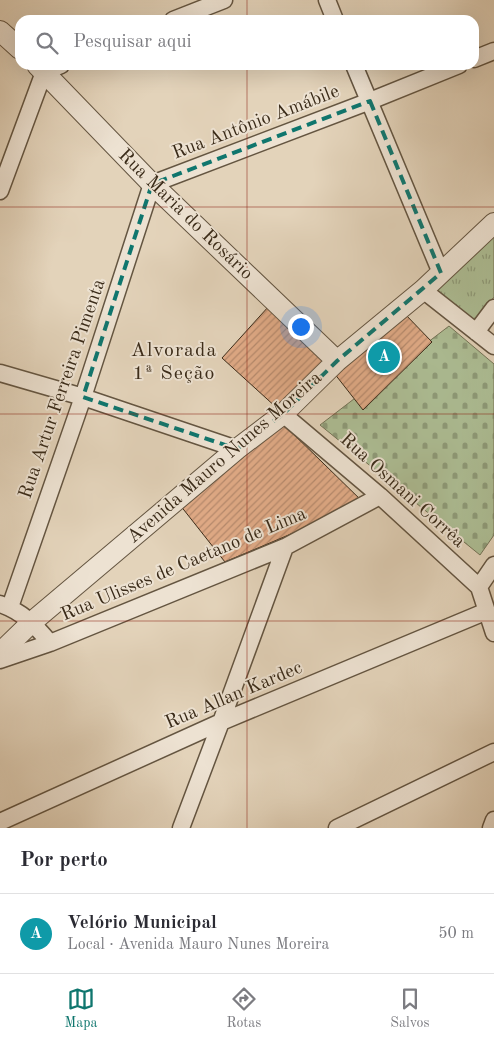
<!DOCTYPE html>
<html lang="pt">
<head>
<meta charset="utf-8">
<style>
	:root { --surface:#fff; --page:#f2f2f3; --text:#2b2b33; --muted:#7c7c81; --line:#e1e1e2; --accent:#0f766e }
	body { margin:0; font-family:"Old Standard TT",serif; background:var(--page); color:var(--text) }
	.you { position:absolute; left:300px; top:326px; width:18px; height:18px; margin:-12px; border:4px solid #fff; border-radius:50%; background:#1a73e8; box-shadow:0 0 0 8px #1a73e833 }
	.badge { display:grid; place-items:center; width:32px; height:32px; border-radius:50%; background:var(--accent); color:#fff; font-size:16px; font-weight:700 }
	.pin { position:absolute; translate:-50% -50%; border:2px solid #fff; box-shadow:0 1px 5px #0006 }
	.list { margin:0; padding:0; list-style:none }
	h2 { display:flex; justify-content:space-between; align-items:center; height:65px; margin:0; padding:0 20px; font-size:21px }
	h2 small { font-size:16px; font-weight:400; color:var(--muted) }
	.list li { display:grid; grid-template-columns:32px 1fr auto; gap:15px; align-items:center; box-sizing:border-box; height:80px; padding:0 20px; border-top:1px solid var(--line) }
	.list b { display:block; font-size:19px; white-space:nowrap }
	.list p { margin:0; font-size:16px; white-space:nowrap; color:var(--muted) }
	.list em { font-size:16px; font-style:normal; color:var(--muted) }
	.icon { flex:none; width:28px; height:28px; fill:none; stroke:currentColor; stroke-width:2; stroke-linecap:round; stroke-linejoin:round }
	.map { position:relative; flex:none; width:494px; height:828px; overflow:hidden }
	.search { position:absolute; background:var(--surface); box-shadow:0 5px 20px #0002; left:15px; right:15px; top:15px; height:55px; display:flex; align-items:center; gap:12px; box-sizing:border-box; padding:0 18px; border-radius:15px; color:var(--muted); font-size:19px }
	.sheet { height:145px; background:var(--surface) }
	nav { display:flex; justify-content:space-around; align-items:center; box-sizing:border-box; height:70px; border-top:1px solid var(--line); background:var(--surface); font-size:14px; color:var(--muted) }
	nav a { display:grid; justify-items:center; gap:2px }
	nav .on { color:var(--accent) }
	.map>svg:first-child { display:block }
	.cemetery { fill:url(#cemetery-stones); stroke:#747457 }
	.park { fill:url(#park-tufts); stroke:#747457 }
	.building { fill:url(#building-hatch); stroke:#3a2b19 }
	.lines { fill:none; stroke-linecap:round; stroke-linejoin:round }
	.minor-casing { stroke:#645541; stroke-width:19 }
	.tertiary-casing { stroke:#645541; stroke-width:22 }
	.minor { stroke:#ede2d2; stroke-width:16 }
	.tertiary { stroke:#ede2d2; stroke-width:20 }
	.marked { fill:none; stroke:#0f766e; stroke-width:4; stroke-dasharray:10 6; stroke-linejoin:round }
	.grid { fill:none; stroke:#8f2418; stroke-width:1; stroke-opacity:0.55 }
	.labels { text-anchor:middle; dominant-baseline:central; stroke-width:4; stroke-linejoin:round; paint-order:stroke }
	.street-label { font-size:19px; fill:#3a2b19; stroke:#ede2d2 }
	.neighbourhood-label { font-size:20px; letter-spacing:1px; fill:#3a2b19; stroke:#ede2d2 }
</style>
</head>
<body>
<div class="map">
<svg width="494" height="828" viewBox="0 0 494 828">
	<defs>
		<pattern id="cemetery-stones" width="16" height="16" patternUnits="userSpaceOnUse" patternTransform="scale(1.25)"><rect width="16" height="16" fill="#adbe95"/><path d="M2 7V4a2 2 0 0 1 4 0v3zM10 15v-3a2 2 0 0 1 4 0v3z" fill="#8e9b79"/></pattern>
		<pattern id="park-tufts" width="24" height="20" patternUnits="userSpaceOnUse" patternTransform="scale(1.25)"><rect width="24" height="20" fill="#adbe95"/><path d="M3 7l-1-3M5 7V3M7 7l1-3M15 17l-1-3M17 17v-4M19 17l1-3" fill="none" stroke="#8e9b79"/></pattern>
		<pattern id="building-hatch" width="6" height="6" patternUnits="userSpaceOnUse" patternTransform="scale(1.25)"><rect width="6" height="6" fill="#e1ab87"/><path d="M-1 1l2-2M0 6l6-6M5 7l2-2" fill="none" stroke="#b78b6e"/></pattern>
	</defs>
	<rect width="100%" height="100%" fill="#e3d3ba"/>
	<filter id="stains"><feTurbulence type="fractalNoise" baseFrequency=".004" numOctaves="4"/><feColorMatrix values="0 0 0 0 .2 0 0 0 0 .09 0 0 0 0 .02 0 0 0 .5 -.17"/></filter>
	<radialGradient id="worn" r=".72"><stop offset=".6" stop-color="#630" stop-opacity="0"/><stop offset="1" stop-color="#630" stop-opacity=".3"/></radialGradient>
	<!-- cemetery -->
	<path class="cemetery" d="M 449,326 L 494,364 L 494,535 L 480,555 L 320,425 Z"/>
	<!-- park -->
	<path class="park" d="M 494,230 L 494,297 L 474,325 L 430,290 Z"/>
	<!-- building -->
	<path class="building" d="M 269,306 L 328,360 L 278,409 L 222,358 Z
		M 404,313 L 432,342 L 363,410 L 334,373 Z
		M 282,423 L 364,503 L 225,562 L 180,505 Z"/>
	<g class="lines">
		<!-- minor casing -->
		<g class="minor-casing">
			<path id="minor" d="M 327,0 L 335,20
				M 173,20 L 224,0
				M 474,59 L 494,51
				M 354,65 L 441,273
				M 0,191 L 44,72 L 61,65
				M 423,290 L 494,346
				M 476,332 L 494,308
				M 0,373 L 83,397 L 237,449
				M 283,414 L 380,496 L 479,587 L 494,633
				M 479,587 L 494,565
				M 0,604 C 22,611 36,626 50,643
				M 10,607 L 83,397 L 152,184 L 370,101 L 459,65
				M 0,660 L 50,643 L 285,547 L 380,496
				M 0,822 L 221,722 L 487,611
				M 181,828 L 221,722 L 285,547
				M 337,828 L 494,752
				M 491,828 L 494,820"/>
		</g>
		<!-- tertiary casing -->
		<g class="tertiary-casing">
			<path id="tertiary" d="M 0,31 L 20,49
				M 37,65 L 152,184 L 337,361
				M 0,653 L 32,622 L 237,449 L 283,414 L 337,361 L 423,290 L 494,223"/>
		</g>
		<!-- minor -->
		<use href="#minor" class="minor"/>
		<!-- tertiary -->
		<use href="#tertiary" class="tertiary"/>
	</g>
	<!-- marked area -->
	<path class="marked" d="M 370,101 L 441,273 L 337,361 L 283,414 L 237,449 L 83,397 L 152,184 Z"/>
	<!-- grid -->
	<path class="grid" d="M 247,0 L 247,20M 247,65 L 247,828M 0,207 L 494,207M 0,414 L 494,414M 0,621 L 494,621"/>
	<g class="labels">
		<!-- street labels -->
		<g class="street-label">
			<text transform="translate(256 123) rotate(-21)">Rua Antônio Amábile</text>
			<text transform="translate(185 215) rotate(44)">Rua Maria do Rosário</text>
			<text transform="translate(63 389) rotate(-71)">Rua Artur Ferreira Pimenta</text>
			<text transform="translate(225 458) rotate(-41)">Avenida Mauro Nunes Moreira</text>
			<text transform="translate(402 491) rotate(42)">Rua Osmani Corrêa</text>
			<text transform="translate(184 565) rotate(-23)">Rua Ulisses de Caetano de Lima</text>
			<text transform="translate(234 696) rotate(-23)">Rua Allan Kardec</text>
		</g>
		<!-- neighbourhood labels -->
		<g class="neighbourhood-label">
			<text x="174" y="351">Alvorada<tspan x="174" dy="23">1ª Seção</tspan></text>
		</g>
	</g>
	<rect width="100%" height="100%" filter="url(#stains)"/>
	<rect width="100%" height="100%" fill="url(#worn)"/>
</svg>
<div class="you"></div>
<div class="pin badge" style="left:384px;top:357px;background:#0f9aa8">A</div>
<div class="search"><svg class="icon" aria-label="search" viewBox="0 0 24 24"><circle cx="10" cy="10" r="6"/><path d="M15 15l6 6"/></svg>Pesquisar aqui</div>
</div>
<section class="sheet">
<h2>Por perto<small></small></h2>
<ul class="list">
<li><span class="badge" style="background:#0f9aa8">A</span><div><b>Velório Municipal</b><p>Local · Avenida Mauro Nunes Moreira</p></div><em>50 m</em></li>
</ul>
</section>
<nav>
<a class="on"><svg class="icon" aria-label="map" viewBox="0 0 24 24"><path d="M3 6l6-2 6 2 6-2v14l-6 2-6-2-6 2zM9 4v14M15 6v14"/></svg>Mapa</a>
<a><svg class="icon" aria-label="directions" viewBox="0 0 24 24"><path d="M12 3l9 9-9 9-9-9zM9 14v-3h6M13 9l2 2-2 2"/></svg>Rotas</a>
<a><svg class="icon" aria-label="saved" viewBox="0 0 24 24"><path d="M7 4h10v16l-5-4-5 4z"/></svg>Salvos</a>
</nav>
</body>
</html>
